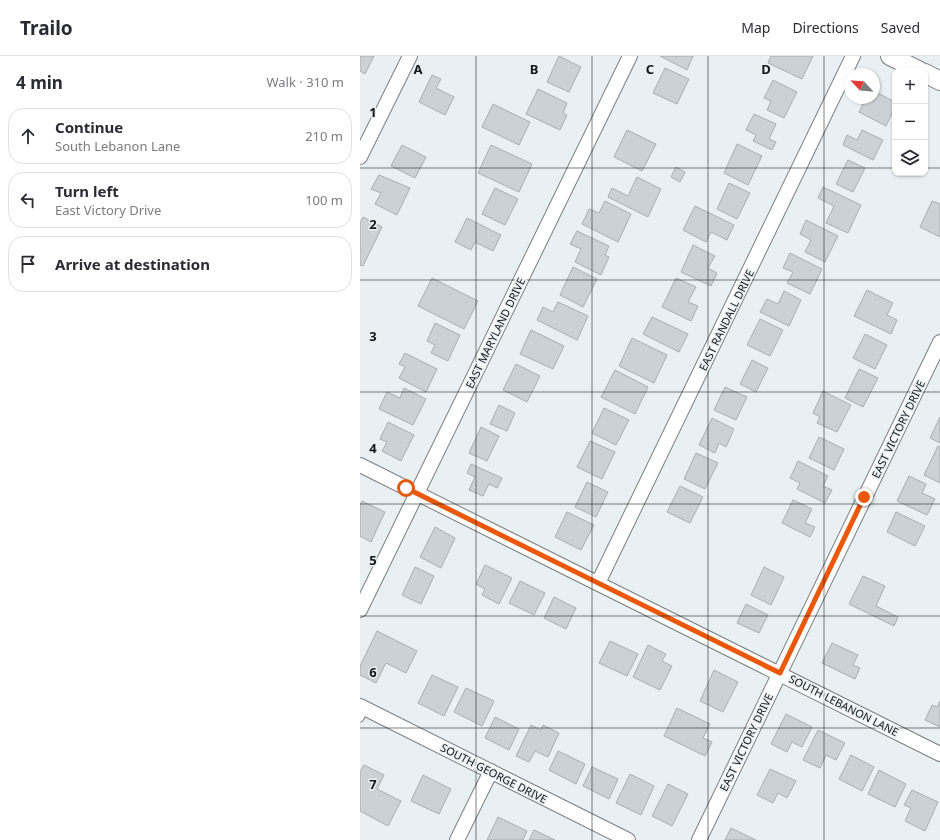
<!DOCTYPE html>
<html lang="en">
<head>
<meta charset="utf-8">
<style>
	:root { --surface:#fff; --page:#f2f2f3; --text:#2b2b33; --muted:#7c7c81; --line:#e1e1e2 }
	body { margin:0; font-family:"Noto Sans",sans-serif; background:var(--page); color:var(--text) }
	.controls { position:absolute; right:12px; top:12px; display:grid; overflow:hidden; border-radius:8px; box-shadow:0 1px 3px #0004 }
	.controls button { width:36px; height:36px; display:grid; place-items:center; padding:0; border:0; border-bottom:1px solid var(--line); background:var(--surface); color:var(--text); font:20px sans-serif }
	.compass { position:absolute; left:484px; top:12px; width:36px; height:36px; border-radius:50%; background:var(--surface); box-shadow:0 1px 3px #0004; rotate:296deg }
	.stop { position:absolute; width:12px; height:12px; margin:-9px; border:3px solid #ea580c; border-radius:50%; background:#fff }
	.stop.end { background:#ea580c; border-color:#fff; box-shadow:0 1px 4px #0008 }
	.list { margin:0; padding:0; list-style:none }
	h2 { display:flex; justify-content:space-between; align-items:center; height:52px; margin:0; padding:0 16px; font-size:17px }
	h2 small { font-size:13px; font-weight:400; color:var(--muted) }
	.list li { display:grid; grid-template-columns:26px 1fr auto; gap:12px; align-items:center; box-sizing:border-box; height:56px; margin:0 8px 8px; padding:0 8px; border:1px solid var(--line); border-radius:16px }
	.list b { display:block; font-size:15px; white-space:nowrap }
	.list p { margin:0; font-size:13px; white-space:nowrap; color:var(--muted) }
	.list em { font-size:13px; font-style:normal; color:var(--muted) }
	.icon { flex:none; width:22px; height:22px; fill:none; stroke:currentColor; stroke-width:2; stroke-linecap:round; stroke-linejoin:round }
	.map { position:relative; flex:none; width:580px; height:784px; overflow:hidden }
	header { display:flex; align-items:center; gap:24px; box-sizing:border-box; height:56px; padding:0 20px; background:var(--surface); border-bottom:1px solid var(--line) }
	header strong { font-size:19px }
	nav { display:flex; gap:22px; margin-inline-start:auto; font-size:14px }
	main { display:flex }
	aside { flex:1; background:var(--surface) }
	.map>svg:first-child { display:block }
	.building { fill:#cbd1d4; stroke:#a8afb2 }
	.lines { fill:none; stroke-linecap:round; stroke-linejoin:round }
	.service-casing { stroke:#797f82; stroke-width:9 }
	.minor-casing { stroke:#797f82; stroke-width:16 }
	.tertiary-casing { stroke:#797f82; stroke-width:20 }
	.service { stroke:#fff; stroke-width:7 }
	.minor { stroke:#fff; stroke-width:14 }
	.tertiary { stroke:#fff; stroke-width:18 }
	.route { stroke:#ea580c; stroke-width:5 }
	.grid { fill:none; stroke:#141617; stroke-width:1; stroke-opacity:0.55 }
	.labels { text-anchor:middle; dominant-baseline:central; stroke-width:3; stroke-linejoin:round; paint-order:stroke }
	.street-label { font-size:11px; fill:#141617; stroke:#e9f0f3 }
	.grid-label { font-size:13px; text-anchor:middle; font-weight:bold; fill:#141617; stroke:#e9f0f3; stroke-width:3; stroke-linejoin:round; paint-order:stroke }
</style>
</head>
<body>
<header>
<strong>Trailo</strong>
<nav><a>Map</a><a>Directions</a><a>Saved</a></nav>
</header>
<main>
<aside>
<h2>4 min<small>Walk · 310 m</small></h2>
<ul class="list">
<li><svg class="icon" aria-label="ahead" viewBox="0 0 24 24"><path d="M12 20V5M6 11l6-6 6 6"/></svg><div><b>Continue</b><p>South Lebanon Lane</p></div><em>210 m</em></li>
<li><svg class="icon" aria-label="left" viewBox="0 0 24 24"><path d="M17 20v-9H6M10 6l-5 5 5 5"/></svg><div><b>Turn left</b><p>East Victory Drive</p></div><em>100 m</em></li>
<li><svg class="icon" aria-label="arrive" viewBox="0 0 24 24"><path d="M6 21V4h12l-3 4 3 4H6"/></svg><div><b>Arrive at destination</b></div></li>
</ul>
</aside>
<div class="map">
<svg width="580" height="784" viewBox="0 0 580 784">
	<rect width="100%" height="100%" fill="#e9f0f3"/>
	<!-- building -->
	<path class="building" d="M 0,0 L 14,0 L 5,18 L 0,15 Z
		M 199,0 L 221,11 L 209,36 L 187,26 Z
		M 300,0 L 333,0 L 327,14 Z
		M 411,0 L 453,0 L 442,23 L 408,7 Z
		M 305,12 L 329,23 L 317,48 L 293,37 Z
		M 72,19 L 81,23 L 76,32 L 94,41 L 85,59 L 59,46 Z
		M 413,24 L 437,36 L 424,62 L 407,54 L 411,45 L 404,42 Z
		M 178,33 L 207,47 L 203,57 L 207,59 L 200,74 L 166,58 Z
		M 514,35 L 535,46 L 535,51 L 526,70 L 499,56 L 506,42 L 514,42 Z
		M 133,48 L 170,66 L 159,89 L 122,71 Z
		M 394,58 L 416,68 L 409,83 L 416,86 L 412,94 L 393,85 L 396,79 L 386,74 Z
		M 267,74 L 296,88 L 282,115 L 254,101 Z
		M 502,74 L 523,84 L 513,104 L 483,89 L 487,79 L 497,84 Z
		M 377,88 L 402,100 L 388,129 L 364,117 Z
		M 42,89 L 66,101 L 55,122 L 31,110 Z
		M 131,89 L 172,108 L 159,136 L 118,117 Z
		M 488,104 L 505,112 L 493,136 L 476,128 Z
		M 316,111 L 325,116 L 320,126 L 311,121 Z
		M 19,119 L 50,132 L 37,159 L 15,148 L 21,137 L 11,133 Z
		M 277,121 L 301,133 L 288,161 L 248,141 L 252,132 L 268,140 Z
		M 369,127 L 390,137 L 377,163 L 357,153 Z
		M 463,131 L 501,149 L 488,177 L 466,167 L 474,150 L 458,142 Z
		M 135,132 L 158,143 L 145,169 L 122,158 Z
		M 245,145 L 271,158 L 258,186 L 222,168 L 229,153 L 239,157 Z
		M 572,145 L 580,148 L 580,181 L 560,171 Z
		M 335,150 L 374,169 L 367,184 L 351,176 L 346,186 L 323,174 Z
		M 3,161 L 22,171 L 3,210 L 0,209 L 0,167 Z
		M 107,162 L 141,179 L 133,195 L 115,186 L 111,194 L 95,186 Z
		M 446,164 L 478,180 L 465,206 L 445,196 L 451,184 L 440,178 Z
		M 217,175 L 249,190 L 245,199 L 249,201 L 241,219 L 215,206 L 221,193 L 210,188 Z
		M 333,189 L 355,200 L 348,212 L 357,217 L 351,230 L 321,216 Z
		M 430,197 L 462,213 L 450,238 L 427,227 L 433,216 L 423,212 Z
		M 213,211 L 237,223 L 223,251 L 200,239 Z
		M 72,222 L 118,245 L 104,273 L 58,250 Z
		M 316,222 L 336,231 L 328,246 L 338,250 L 331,265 L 302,251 Z
		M 507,234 L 533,247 L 527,259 L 537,264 L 531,278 L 494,260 Z
		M 424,235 L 441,244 L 429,270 L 400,256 L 407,243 L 418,248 Z
		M 198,246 L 228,260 L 217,284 L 177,264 L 183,251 L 193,256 Z
		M 292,261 L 328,278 L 319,296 L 283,278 Z
		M 400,263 L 423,274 L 410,300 L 387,289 Z
		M 75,267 L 100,279 L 88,305 L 71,297 L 75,289 L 67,285 Z
		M 171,274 L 204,290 L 193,313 L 160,298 Z
		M 505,278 L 527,289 L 515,313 L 493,302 Z
		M 272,282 L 307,299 L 294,327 L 259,310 Z
		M 45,297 L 77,313 L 66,336 L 39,322 L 45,311 L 39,308 Z
		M 392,304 L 408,312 L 396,336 L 380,328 Z
		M 156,308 L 180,320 L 167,346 L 143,334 Z
		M 499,313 L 518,322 L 503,351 L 485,342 Z
		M 255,314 L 288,331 L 275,358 L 241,341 Z
		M 365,331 L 387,341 L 376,364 L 354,354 Z
		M 44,332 L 66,343 L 53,369 L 19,353 L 27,336 L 40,342 Z
		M 463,335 L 491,349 L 477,376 L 457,367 L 460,361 L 453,357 Z
		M 139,349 L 155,357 L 147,375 L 130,368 Z
		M 244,352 L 269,364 L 256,389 L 232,377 Z
		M 580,361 L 580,387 L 570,382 Z
		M 352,362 L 374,373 L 366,391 L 359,387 L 355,397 L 339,389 Z
		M 28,366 L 54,379 L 41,405 L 22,395 L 27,386 L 20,383 Z
		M 121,371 L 139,380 L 127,405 L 109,397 Z
		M 459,381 L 484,393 L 474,414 L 449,402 Z
		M 230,385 L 255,396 L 242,423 L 217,411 Z
		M 578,390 L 580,391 L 580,427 L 564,419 Z
		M 336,397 L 358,407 L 345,433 L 324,423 Z
		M 438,405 L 468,420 L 463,430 L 472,434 L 465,447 L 437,433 L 440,427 L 430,422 Z
		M 111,408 L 142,422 L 137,432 L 129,428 L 123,440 L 109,434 L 115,421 L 107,417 Z
		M 549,420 L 566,428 L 562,437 L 575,443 L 567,459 L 537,445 Z
		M 227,426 L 248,436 L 236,461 L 215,451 Z
		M 320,430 L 343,441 L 330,467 L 307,456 Z
		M 433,444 L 452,453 L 445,467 L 455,471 L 450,481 L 422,467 Z
		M 2,445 L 25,456 L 11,486 L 0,480 L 0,449 Z
		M 207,456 L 234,469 L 221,494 L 195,481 Z
		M 536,456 L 565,470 L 555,490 L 527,476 Z
		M 75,471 L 95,482 L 81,512 L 60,501 Z
		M 125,509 L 152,522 L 139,548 L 122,539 L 125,533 L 116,528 Z
		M 55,511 L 74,520 L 61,548 L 42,539 Z
		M 404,511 L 424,521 L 411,549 L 391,539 Z
		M 503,520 L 525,530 L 516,550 L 538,561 L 534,570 L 489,548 Z
		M 160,525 L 185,537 L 174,559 L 149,547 Z
		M 194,541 L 216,552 L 206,573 L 184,562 Z
		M 386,548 L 408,559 L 399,577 L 377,567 Z
		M 17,575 L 57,595 L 46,617 L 26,607 L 16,627 L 0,619 L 0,610 Z
		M 250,585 L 278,598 L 267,620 L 239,607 Z
		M 472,587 L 498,599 L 493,609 L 500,612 L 495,623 L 462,607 Z
		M 288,589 L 306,598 L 302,605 L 312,610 L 300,634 L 273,621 Z
		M 354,614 L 378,626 L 363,656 L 340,645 Z
		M 72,619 L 98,631 L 84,660 L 58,647 Z
		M 106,632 L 134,645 L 122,670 L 94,656 Z
		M 580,645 L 580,671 L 565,664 L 572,649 L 577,651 Z
		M 317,652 L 350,668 L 343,682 L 352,686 L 345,700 L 304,680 Z
		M 426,658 L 452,671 L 442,691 L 432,686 L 427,696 L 411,688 Z
		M 135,661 L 159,673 L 149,694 L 125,682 Z
		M 171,669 L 181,674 L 183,669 L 199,677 L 188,701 L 175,695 L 169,706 L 156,700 Z
		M 458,674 L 485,687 L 476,704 L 466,699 L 460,712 L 443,704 Z
		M 198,695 L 225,708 L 216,728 L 189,714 Z
		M 491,699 L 514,711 L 502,735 L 479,723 Z
		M 4,709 L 24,719 L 17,733 L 41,745 L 28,770 L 0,755 L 0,716 Z
		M 232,711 L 258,723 L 249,743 L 223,730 Z
		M 410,713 L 436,725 L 427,742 L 418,737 L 413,747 L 397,739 Z
		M 519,714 L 546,728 L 535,751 L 508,738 Z
		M 270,718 L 294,730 L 281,759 L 256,747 Z
		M 63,719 L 91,733 L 79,758 L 51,745 Z
		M 308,728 L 328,738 L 312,770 L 292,760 Z
		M 552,734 L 578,746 L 565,775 L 545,765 L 551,752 L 544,749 Z
		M 138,761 L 167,775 L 163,784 L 127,784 Z
		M 371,772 L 396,784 L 365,784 Z
		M 174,774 L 195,784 L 169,784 Z"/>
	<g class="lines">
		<!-- service casing -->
		<g class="service-casing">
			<path id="service" d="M 0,662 L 5,652"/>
		</g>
		<!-- minor casing -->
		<g class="minor-casing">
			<path id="minor" d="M 0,101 L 50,0
				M 0,409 L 580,698
				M 238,527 L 493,0
				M 0,554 L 270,0
				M 0,650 L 268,784
				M 97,784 L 131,715
				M 339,784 L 580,286"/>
		</g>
		<!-- tertiary casing -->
		<g class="tertiary-casing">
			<path id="tertiary" d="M 530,0 L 560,15
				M 565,17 L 580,25"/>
		</g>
		<!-- service -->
		<use href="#service" class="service"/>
		<!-- minor -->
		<use href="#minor" class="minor"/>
		<!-- tertiary -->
		<use href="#tertiary" class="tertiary"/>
	</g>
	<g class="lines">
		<!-- route -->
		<path class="route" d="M 46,432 L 420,617 L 504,441"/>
	</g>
	<!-- grid -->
	<path class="grid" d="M 116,0 L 116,784M 232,0 L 232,784M 348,0 L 348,784M 464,0 L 464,784M 0,112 L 535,112M 565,112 L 580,112M 0,224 L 580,224M 0,336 L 580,336M 0,448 L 580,448M 0,560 L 580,560M 0,672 L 580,672"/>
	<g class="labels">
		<!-- street labels -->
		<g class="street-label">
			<text transform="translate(366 264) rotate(-64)">EAST RANDALL DRIVE</text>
			<text transform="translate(135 277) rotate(-64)">EAST MARYLAND DRIVE</text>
			<text transform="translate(538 373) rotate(-64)">EAST VICTORY DRIVE</text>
			<text transform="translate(484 649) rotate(27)">SOUTH LEBANON LANE</text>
			<text transform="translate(386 686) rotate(-64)">EAST VICTORY DRIVE</text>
			<text transform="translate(134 717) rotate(27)">SOUTH GEORGE DRIVE</text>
		</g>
	</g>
	<g class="grid-label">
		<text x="58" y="18">A</text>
		<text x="174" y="18">B</text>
		<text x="290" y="18">C</text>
		<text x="406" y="18">D</text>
		<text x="13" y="61">1</text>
		<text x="13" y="173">2</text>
		<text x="13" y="285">3</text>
		<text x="13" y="397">4</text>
		<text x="13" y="509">5</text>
		<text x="13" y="621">6</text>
		<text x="13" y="733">7</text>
	</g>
</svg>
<div class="controls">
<button>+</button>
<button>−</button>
<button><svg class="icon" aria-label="layers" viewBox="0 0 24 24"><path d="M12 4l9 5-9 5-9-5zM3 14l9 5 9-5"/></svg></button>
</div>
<svg class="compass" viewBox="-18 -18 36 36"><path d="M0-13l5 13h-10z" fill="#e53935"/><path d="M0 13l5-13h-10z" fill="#7c7c81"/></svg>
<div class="stop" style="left:46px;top:432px"></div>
<div class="stop end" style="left:504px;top:441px"></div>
</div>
</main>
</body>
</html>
